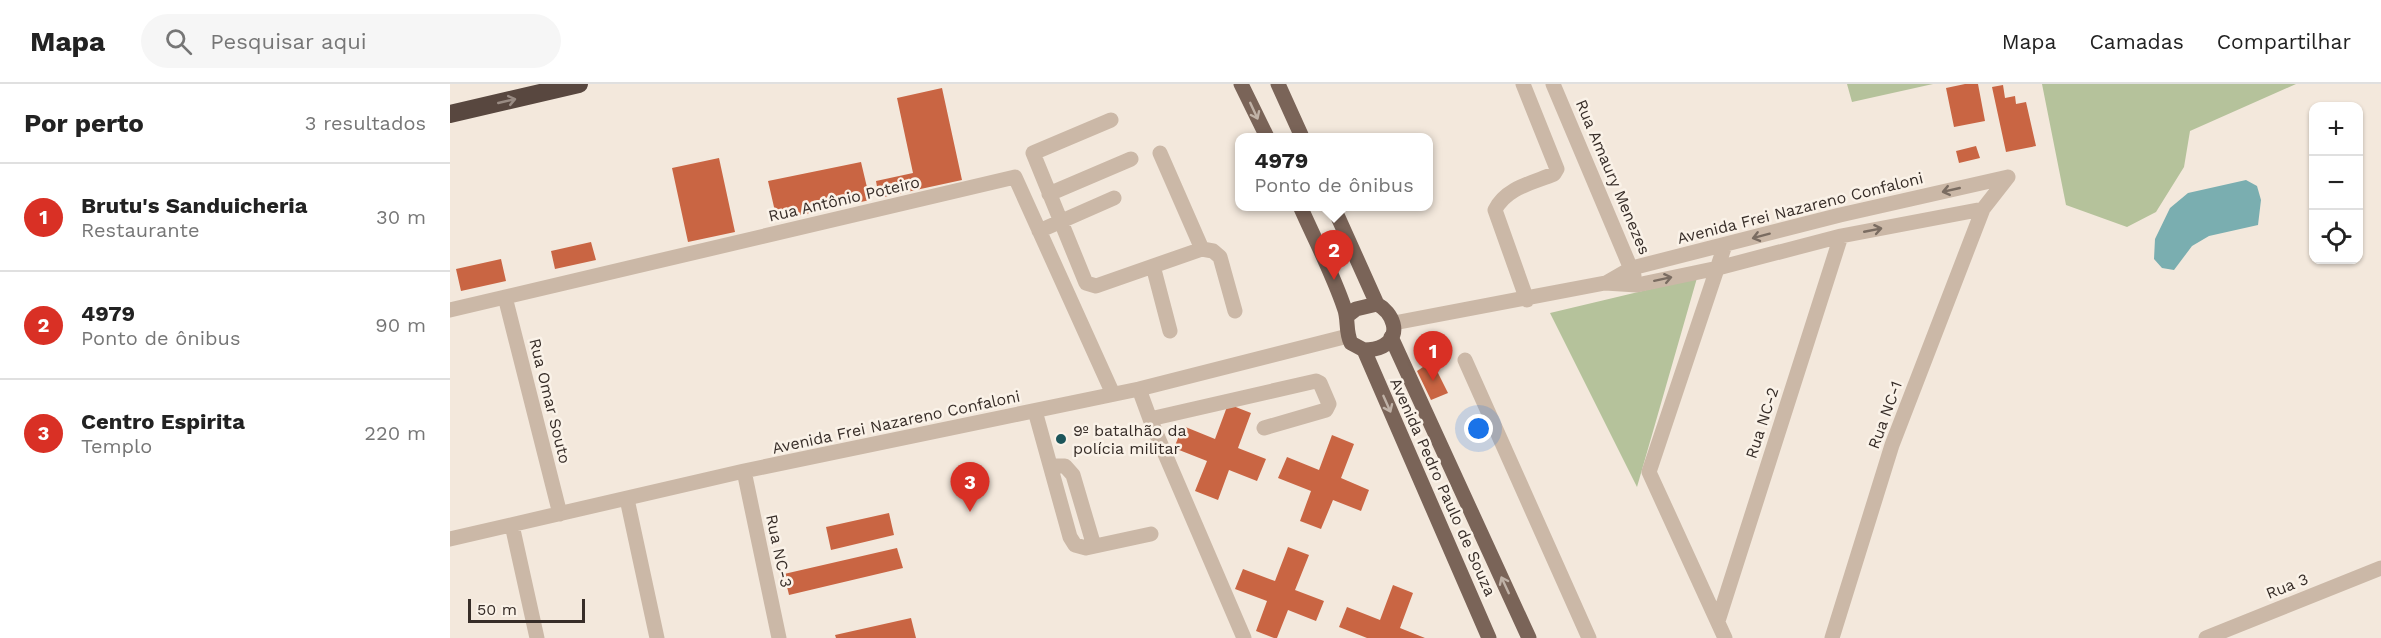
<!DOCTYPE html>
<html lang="pt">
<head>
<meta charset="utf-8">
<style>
	:root { --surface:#fff; --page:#f6f6f6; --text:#222; --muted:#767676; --line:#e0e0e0; --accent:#d93025 }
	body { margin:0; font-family:"Work Sans",sans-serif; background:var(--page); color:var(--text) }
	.controls { position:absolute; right:18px; top:18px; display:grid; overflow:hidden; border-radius:12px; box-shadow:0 2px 4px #0004 }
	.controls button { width:54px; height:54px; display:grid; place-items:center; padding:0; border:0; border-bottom:2px solid var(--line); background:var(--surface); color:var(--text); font:30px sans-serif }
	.scale { position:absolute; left:18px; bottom:15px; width:117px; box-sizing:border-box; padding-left:6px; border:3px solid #372d28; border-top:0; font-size:16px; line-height:21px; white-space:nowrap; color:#372d28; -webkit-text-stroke:4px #faf2e8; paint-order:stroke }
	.you { position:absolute; left:1029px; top:345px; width:21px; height:21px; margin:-15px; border:4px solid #fff; border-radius:50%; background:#1a73e8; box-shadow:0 0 0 9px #1a73e833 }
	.badge { display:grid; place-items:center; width:39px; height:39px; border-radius:50%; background:var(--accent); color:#fff; font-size:20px; font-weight:700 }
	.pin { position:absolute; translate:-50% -50px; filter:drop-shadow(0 2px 3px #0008) }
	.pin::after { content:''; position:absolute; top:32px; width:21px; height:18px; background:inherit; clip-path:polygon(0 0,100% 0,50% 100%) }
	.popup { position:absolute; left:785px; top:49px; width:198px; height:78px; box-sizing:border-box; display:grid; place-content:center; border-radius:12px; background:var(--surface); filter:drop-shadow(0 2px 4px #0005); font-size:20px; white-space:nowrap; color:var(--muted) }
	.popup b { font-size:22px; color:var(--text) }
	.popup::after { content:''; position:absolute; left:50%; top:100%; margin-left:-12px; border:12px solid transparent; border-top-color:var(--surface) }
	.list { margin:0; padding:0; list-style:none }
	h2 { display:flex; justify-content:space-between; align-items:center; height:78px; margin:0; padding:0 24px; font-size:26px }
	h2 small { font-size:20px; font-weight:400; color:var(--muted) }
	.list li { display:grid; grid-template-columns:39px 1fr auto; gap:18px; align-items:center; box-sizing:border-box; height:108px; padding:0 24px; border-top:2px solid var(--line) }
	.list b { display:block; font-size:22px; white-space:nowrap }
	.list p { margin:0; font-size:20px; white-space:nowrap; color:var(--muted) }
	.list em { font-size:20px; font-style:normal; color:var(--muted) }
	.icon { flex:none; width:33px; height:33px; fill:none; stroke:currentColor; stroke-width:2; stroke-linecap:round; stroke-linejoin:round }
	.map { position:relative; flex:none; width:1931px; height:554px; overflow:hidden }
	header { display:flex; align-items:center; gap:36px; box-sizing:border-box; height:84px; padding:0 30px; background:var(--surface); border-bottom:2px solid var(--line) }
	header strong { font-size:28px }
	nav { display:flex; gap:33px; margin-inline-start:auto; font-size:21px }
	.search { width:420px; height:54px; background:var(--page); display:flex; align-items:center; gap:15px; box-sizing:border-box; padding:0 21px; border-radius:33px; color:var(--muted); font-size:22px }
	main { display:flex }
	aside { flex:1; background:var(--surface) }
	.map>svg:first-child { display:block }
	.green { fill:#b5c29b }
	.water { fill:#7aaeb0 }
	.building { fill:#c96543 }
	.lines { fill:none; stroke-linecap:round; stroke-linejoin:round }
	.minor { stroke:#cbb8a7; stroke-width:15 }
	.major { stroke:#7a6458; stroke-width:15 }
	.highway { stroke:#58473f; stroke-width:18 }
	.oneway { stroke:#998b83 }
	.oneway2 { stroke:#c0b2a7 }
	.oneway3 { stroke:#7a6c61 }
	.poi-dot { fill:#1c555a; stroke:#faf2e8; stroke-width:2 }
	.labels { text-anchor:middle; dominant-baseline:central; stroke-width:5; stroke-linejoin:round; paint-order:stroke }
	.street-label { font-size:16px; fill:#372d28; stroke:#faf2e8 }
	.poi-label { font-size:16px; fill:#372d28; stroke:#faf2e8; text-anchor:start }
</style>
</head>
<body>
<header>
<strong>Mapa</strong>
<div class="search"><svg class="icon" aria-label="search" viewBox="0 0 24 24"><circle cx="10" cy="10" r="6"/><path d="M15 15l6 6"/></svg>Pesquisar aqui</div>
<nav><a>Mapa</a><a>Camadas</a><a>Compartilhar</a></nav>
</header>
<main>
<aside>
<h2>Por perto<small>3 resultados</small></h2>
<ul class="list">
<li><span class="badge">1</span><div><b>Brutu's Sanduicheria</b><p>Restaurante</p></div><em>30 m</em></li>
<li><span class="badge">2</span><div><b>4979</b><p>Ponto de ônibus</p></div><em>90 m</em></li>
<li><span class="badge">3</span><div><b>Centro Espirita</b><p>Templo</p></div><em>220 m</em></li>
</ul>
</aside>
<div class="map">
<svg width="1931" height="554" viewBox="0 0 1931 554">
	<rect width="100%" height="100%" fill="#f3e8dc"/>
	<!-- green -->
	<path class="green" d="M 1397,0 L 1483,0 L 1402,18 Z
		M 1592,0 L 1846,0 L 1740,47 L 1734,83 L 1706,128 L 1677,143 L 1616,121 Z
		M 1247,194 L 1187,403 L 1100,229 Z"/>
	<!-- water -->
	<path class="water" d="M 1796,96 L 1807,102 L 1811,116 L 1808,141 L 1759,152 L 1742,162 L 1724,186 L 1712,184 L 1704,175 L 1705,155 L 1720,124 L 1738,109 Z"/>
	<!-- building -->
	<path class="building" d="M 1515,0 L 1528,0 L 1535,37 L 1504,43 L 1496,4 Z
		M 1553,1 L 1555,14 L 1565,12 L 1566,20 L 1576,18 L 1586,62 L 1556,68 L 1542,3 Z
		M 492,4 L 512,96 L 429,114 L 426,97 L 463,89 L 447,14 Z
		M 1526,62 L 1530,74 L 1509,79 L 1506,67 Z
		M 269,74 L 285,148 L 238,158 L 222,84 Z
		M 411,78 L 420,116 L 327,136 L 318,97 Z
		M 141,158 L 146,176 L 105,185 L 101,167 Z
		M 51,175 L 56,197 L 11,207 L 6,185 Z
		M 982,277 L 998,309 L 981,316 L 967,287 Z
		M 778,320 L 801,329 L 788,364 L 816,375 L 807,397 L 779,386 L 768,416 L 745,407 L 757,377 L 724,364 L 733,342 L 765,355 Z
		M 882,351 L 904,360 L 891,394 L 919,406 L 911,427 L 883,416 L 871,445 L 850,437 L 861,407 L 828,394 L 837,373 L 869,386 Z
		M 439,429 L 444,451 L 381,466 L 376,443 Z
		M 838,463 L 859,471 L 845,506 L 874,517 L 866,537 L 838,526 L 827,554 L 824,554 L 806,547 L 817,517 L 785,505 L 793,485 L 825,497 Z
		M 447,464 L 453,484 L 339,511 L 334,490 Z
		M 943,501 L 963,509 L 950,544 L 975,554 L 917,554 L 889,543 L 897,523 L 930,536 Z
		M 461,534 L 466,554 L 386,554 L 385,551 Z"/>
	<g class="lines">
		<!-- minor -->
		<path class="minor" d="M 1073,0 L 1107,85 L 1104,90 C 1082,99 1056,104 1045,126 L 1077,216
			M 1103,0 L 1184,192
			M 661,36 L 583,69 L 636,199 L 646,202 L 752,165 L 710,69
			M 599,110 L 681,75
			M 589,147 L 664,114
			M 1275,161 L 1199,388 L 1275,554
			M 752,165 L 763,167 L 770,173 L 785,227
			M 703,182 L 720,247
			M 1156,199 L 1182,184 L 1390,131 L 1558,93
			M 55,213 L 110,430
			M 0,226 L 565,93 L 663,310
			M 944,239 L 1155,199 L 1187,201 L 1268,184 L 1391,152 L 1533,125
			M 1015,276 L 1139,554
			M 689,305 L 700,335
			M 585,327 L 620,453 L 625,461 L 636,464 L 701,450
			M 602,382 L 615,382 L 623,391 L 644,462
			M 294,387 L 329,554
			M 177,415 L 207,554
			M 62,441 L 87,554
			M 0,455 L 294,387 L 689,305 L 898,252
			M 1268,537 L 1391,152
			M 794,554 L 700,335 L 866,297 L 870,299 L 879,320 L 876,326 L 814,344
			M 1382,554 L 1442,361 L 1533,125 L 1558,93
			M 1756,554 L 1931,484"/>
		<!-- major -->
		<path class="major" d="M 791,0 L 817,53
			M 828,0 L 852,53
			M 850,122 C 865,156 882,188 894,223 C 899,235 895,247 901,259 L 914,266 C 919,266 927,265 933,262 C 953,251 942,228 927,220 L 906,225 L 897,232
			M 883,122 L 927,220
			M 941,253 L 1079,554
			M 914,266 L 1039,554"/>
		<!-- highway -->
		<path class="highway" d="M 0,30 L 129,0"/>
	</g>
	<!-- one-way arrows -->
	<defs><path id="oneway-shaft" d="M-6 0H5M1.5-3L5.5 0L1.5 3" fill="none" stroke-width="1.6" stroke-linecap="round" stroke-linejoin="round" transform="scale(1.5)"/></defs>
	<use class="oneway" href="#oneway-shaft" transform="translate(57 17) rotate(-13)"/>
	<g class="oneway2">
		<use href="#oneway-shaft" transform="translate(804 27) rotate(65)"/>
		<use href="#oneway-shaft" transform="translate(937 320) rotate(66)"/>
		<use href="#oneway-shaft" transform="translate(1055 501) rotate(-115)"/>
	</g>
	<g class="oneway3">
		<use href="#oneway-shaft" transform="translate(1501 106) rotate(167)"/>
		<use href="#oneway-shaft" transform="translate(1423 146) rotate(-11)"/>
		<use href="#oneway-shaft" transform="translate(1311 152) rotate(165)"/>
		<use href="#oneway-shaft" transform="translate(1213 195) rotate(-12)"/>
	</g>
	<!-- markers -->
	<circle class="poi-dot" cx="611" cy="355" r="6"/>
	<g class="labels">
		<!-- street labels -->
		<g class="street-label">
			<text transform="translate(1163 93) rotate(67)">Rua Amaury Menezes</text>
			<text transform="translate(394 115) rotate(-13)">Rua Antônio Poteiro</text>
			<text transform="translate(1350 124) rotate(-14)">Avenida Frei Nazareno Confaloni</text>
			<text transform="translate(100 317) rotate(76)">Rua Omar Souto</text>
			<text transform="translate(1435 331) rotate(-70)">Rua NC-1</text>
			<text transform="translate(446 338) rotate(-12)">Avenida Frei Nazareno Confaloni</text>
			<text transform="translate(1312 339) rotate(-72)">Rua NC-2</text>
			<text transform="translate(993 403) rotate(66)">Avenida Pedro Paulo de Souza</text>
			<text transform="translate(329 467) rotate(78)">Rua NC-3</text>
			<text transform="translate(1837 502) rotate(-22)">Rua 3</text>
		</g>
		<!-- poi labels -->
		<g class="poi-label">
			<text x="623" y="346">9º batalhão da<tspan x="623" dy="18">polícia militar</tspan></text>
		</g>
	</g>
</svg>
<div class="controls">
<button>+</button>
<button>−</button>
<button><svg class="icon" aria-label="locate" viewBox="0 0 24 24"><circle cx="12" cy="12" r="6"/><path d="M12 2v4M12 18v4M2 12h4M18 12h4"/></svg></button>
</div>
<div class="scale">50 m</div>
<div class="you"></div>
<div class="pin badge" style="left:983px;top:297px">1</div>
<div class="pin badge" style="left:884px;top:196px">2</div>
<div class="popup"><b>4979</b>Ponto de ônibus</div>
<div class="pin badge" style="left:520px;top:428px">3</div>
</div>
</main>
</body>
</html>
